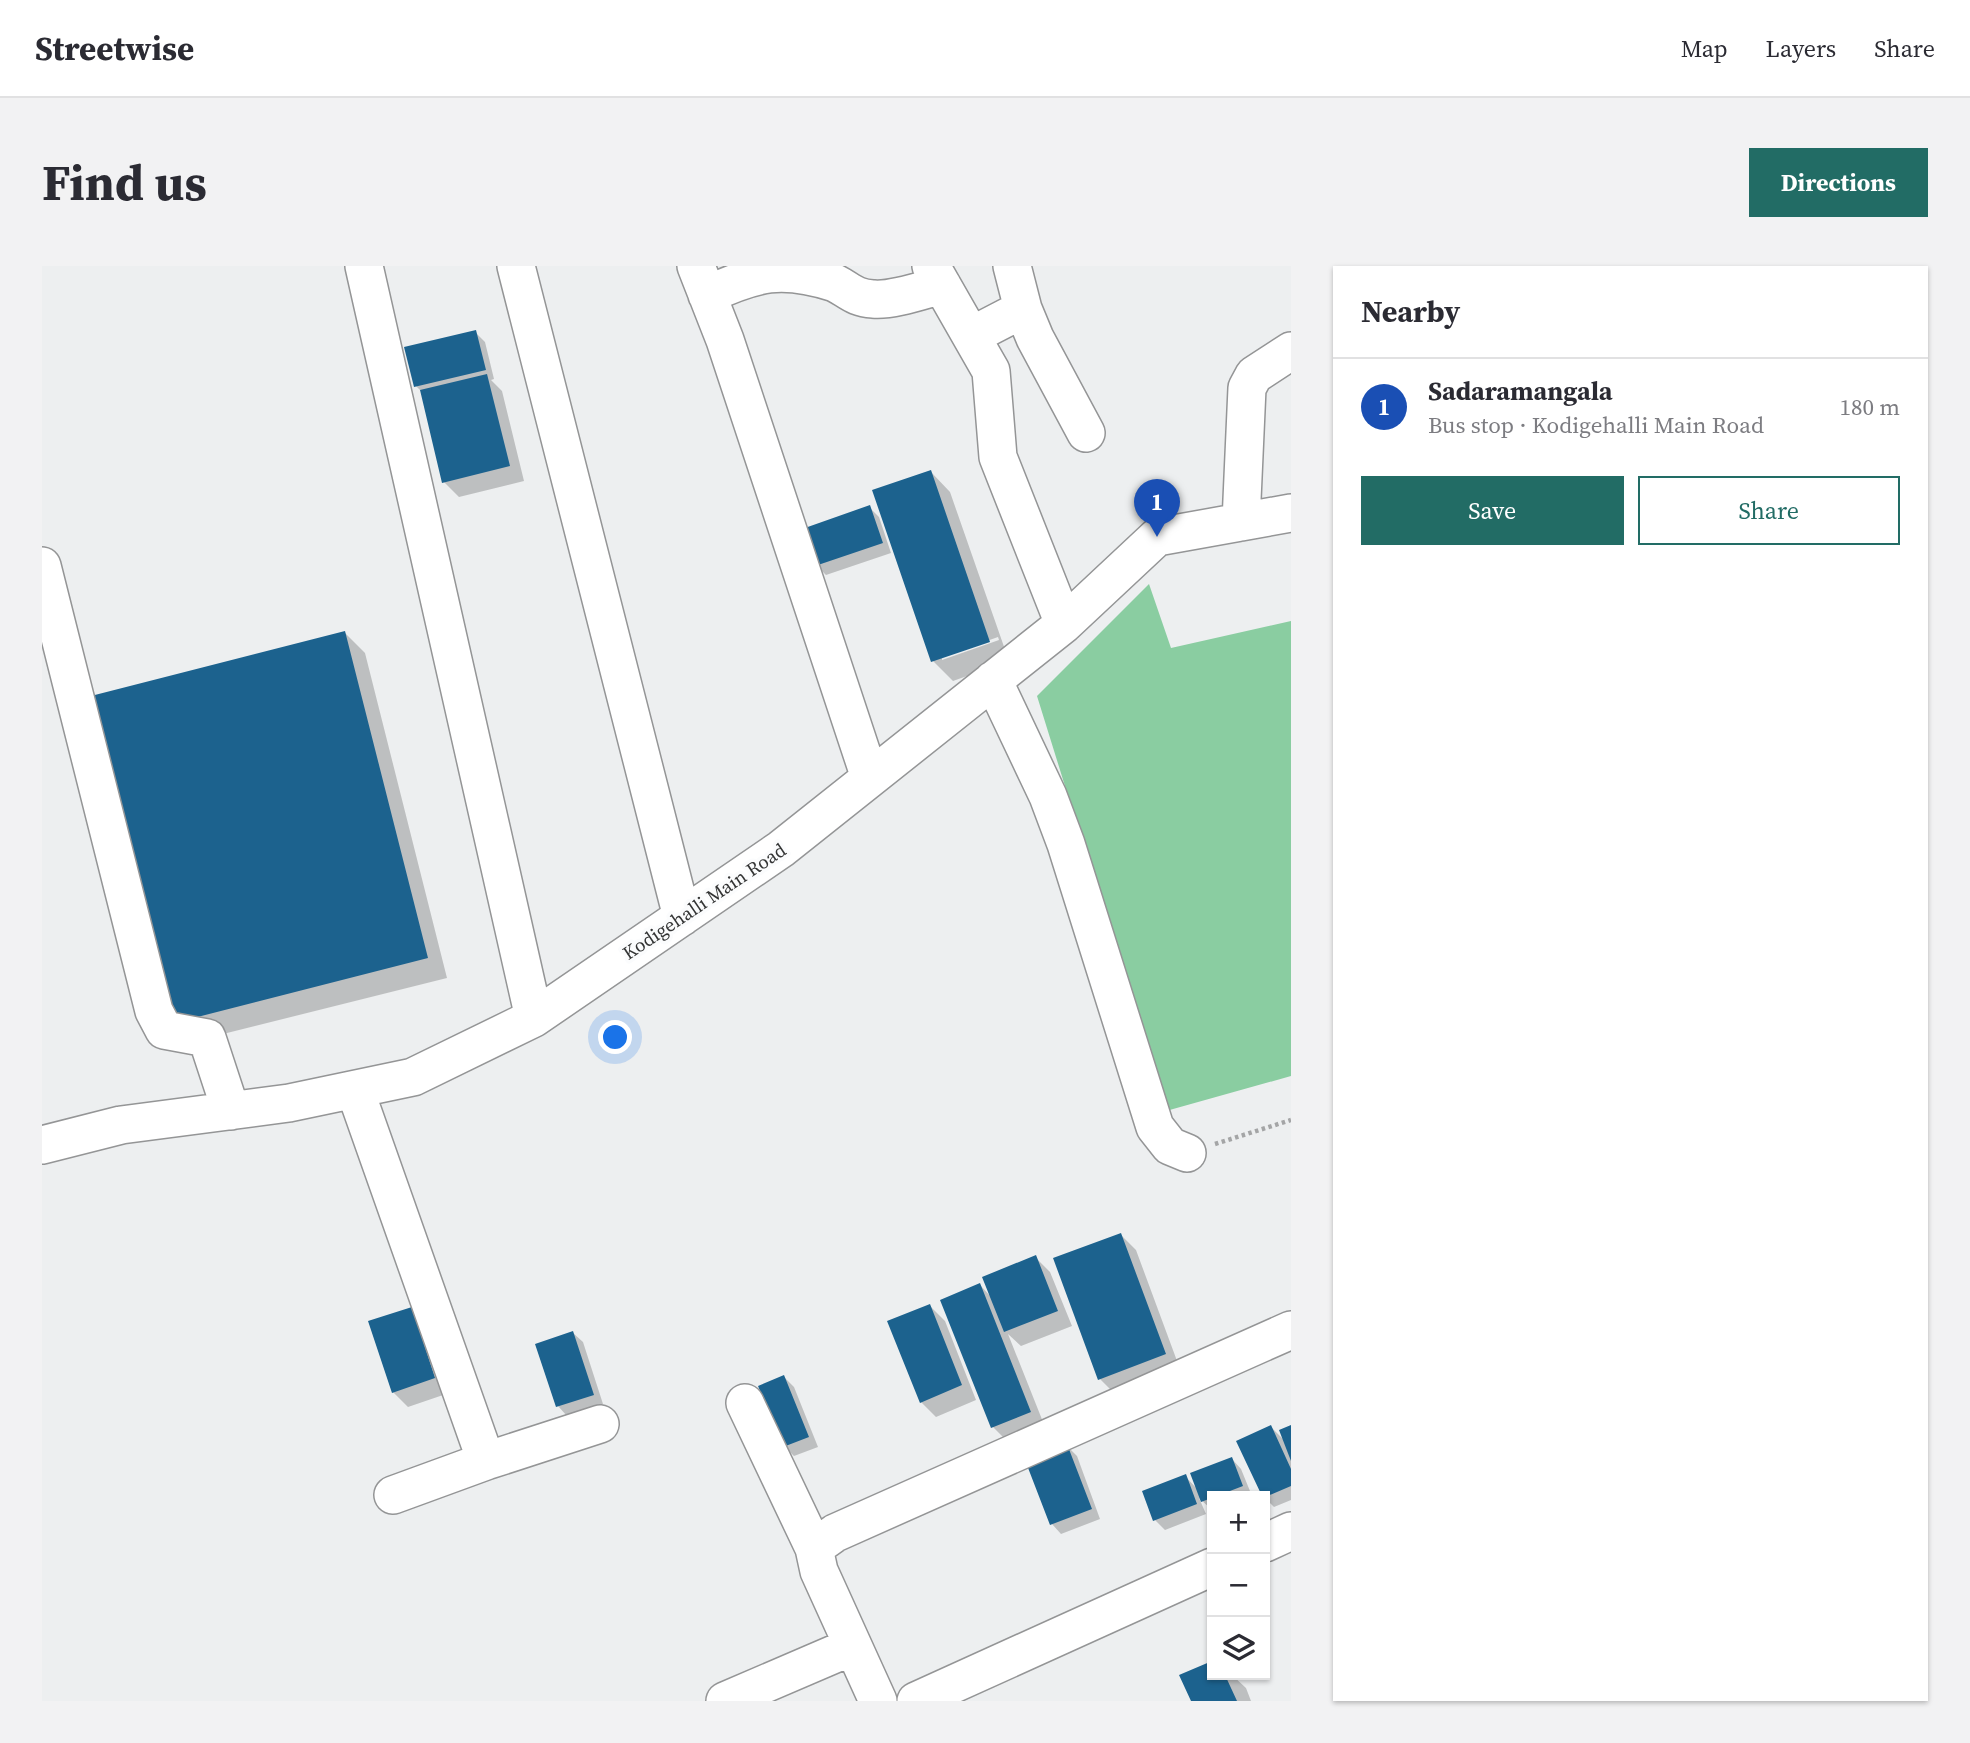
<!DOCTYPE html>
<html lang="en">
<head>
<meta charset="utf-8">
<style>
	:root { --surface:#fff; --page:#f2f2f3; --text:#2b2b33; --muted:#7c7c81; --line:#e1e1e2; --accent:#226c65 }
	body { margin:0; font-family:"Source Serif 4",serif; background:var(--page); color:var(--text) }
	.controls { position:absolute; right:21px; bottom:21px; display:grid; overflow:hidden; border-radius:0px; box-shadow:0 2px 5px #0004 }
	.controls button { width:63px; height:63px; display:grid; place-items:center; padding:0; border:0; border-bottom:2px solid var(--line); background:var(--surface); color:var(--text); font:35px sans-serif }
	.you { position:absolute; left:574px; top:772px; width:24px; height:24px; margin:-18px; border:5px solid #fff; border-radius:50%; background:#1a73e8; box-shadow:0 0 0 10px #1a73e833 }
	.badge { display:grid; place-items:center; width:46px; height:46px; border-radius:50%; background:var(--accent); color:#fff; font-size:23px; font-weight:700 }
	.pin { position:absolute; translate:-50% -58px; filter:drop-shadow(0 2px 4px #0008) }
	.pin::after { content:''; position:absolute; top:37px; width:24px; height:21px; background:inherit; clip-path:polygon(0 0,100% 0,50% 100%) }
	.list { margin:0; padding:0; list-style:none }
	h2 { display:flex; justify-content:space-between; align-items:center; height:91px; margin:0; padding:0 28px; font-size:30px }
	h2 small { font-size:23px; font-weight:400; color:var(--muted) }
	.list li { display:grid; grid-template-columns:46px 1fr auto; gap:21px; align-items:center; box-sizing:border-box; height:98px; padding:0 28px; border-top:2px solid var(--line) }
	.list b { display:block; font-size:26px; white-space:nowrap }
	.list p { margin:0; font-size:23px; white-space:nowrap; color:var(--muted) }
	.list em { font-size:23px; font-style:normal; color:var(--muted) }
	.actions { display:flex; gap:14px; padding:21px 28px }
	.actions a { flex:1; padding:16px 0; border:2px solid var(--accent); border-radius:0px; text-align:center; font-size:24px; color:var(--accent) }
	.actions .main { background:var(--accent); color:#fff }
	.icon { flex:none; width:38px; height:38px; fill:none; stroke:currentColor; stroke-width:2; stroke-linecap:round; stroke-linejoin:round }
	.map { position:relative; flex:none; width:1249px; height:1435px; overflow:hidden; border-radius:0px }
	header { display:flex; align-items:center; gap:42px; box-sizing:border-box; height:98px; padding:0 35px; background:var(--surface); border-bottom:2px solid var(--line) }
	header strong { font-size:33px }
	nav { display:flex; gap:38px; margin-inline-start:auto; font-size:24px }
	.intro { display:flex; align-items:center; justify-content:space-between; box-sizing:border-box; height:168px; padding:0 42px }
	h1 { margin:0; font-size:49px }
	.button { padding:18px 32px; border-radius:0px; background:var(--accent); color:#fff; font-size:24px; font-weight:700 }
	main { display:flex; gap:42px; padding:0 42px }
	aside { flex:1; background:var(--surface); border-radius:0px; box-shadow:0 2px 5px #0004 }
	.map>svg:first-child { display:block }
	.green { fill:#8acda1 }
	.shadow { fill:#0003; fill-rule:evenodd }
	.building { fill:#1c628e }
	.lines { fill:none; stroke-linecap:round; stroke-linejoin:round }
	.minor-casing { stroke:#949596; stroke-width:40 }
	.path { stroke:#a4a5a6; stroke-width:4.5; stroke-dasharray:3.5 3.5; stroke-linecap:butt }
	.minor { stroke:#fff; stroke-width:37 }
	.labels { text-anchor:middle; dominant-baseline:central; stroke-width:7; stroke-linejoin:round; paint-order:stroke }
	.street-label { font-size:19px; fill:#343535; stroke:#fbfcfd }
</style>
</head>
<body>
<header>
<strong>Streetwise</strong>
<nav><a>Map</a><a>Layers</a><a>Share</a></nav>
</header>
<div class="intro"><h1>Find us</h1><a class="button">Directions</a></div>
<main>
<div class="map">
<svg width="1249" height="1435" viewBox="0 0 1249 1435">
	<rect width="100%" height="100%" fill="#edeff0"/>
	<!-- green -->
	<path class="green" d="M 1107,318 L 1129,382 L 1249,355 L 1249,810 L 1124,845 L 995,430 Z"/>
	<!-- shadow -->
	<path class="shadow" d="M 433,66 L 443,76 L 452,113 L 449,114 L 460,125 L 482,215 L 417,231 L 402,216 L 380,126 L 374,120 Z
		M 889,206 L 908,226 L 967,395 L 911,415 L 891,395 ZM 956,371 L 957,374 L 900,394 L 900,391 Z
		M 827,241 L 837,251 L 849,287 L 784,309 L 775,300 Z
		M 303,367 L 323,387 L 405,712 L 149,776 L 129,757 Z
		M 1079,969 L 1094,984 L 1138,1103 L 1073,1128 L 1058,1113 Z
		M 993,991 L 1008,1006 L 1030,1060 L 979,1080 L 966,1068 L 1003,1161 L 966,1176 L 951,1161 L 938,1019 L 950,1032 Z
		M 888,1040 L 903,1055 L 934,1134 L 894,1151 L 879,1136 Z
		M 369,1043 L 384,1058 L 407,1127 L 366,1141 L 351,1126 Z
		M 531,1067 L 541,1076 L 561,1138 L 525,1150 L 516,1140 Z
		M 742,1111 L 752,1121 L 776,1181 L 752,1190 L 742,1180 Z
		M 1229,1161 L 1243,1175 L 1239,1165 L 1249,1161 L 1249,1234 L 1232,1241 L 1223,1232 Z
		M 1025,1180 L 1035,1190 L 1058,1253 L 1019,1268 L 1010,1258 Z
		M 1190,1193 L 1199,1203 L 1210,1230 L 1170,1230 L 1170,1244 L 1157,1232 L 1164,1248 L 1123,1264 L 1113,1254 L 1143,1210 L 1156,1224 Z
		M 1170,1396 L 1170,1409 L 1190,1409 L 1204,1422 L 1209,1435 L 1151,1435 L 1140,1410 Z"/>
	<!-- building -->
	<path class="building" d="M 434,64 L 444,104 L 372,121 L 362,81 Z
		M 445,108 L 468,200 L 400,217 L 378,124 Z
		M 889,204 L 948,376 L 889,396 L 830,224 Z
		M 828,239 L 841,277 L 773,300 L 760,263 Z
		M 303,365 L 386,692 L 128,758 L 45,431 Z
		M 1079,967 L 1124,1088 L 1056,1114 L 1011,992 Z
		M 994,989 L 1016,1045 L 962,1066 L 940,1011 Z
		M 938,1017 L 989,1146 L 949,1162 L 898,1034 Z
		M 888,1038 L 920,1119 L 878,1137 L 845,1055 Z
		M 370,1041 L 393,1112 L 350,1127 L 326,1055 Z
		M 531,1065 L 552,1129 L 514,1141 L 493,1078 Z
		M 742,1109 L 767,1171 L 741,1181 L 716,1120 Z
		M 1229,1159 L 1249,1203 L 1249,1220 L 1223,1231 L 1220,1230 L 1194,1175 Z
		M 1249,1159 L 1249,1195 L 1237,1164 Z
		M 1025,1178 L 1050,1243 L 1008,1259 L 983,1194 Z
		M 1190,1191 L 1201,1220 L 1159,1236 L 1148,1207 Z
		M 1144,1208 L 1155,1238 L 1111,1255 L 1100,1225 Z
		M 1170,1395 L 1170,1409 L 1183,1409 L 1195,1435 L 1149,1435 L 1137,1409 Z"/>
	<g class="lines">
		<!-- minor casing -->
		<g class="minor-casing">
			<path id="minor" d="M 322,0 L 492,752
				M 474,0 L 640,651
				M 654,0 L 683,74 L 828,512
				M 889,0 L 949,105 L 956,191 L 1022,358
				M 665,29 C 714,6 740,0 793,17 C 807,24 812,32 831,33 C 850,35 881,24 900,19
				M 981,43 L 993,72 L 1044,167
				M 929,70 L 981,43 L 970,0
				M 1199,256 L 1205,122 L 1212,109 L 1249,85
				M 0,300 L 112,745 L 122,764 L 165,772 L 189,845
				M 951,414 L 1006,530 L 1024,578 L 1113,861 L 1128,880 L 1145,887
				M 313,824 L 444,1195 L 351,1229
				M 0,879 L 79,859 L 247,837 L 371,811 L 492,752 L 739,583 L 1022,358 L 1115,271 L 1249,247
				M 703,1137 L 772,1282
				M 444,1195 L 558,1158
				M 1223,1277 L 1249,1265
				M 683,1435 L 811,1380
				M 836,1435 L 777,1305 L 772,1282 L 793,1267 L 1249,1064
				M 874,1435 L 1170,1301"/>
		</g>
		<!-- path -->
		<path class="path" d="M 1173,878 L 1249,854"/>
		<!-- minor -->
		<use href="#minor" class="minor"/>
	</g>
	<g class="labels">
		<!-- street labels -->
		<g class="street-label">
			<text transform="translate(662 635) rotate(-34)">Kodigehalli Main Road</text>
		</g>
	</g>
</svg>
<div class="controls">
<button>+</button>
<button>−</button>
<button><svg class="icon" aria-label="layers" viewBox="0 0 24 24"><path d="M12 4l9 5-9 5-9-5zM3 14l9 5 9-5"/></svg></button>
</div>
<div class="you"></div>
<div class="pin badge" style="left:1115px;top:271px;background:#1a4fb4">1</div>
</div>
<aside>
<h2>Nearby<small></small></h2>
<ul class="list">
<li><span class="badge" style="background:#1a4fb4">1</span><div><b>Sadaramangala</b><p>Bus stop · Kodigehalli Main Road</p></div><em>180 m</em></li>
</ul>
<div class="actions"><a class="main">Save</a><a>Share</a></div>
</aside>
</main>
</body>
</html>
